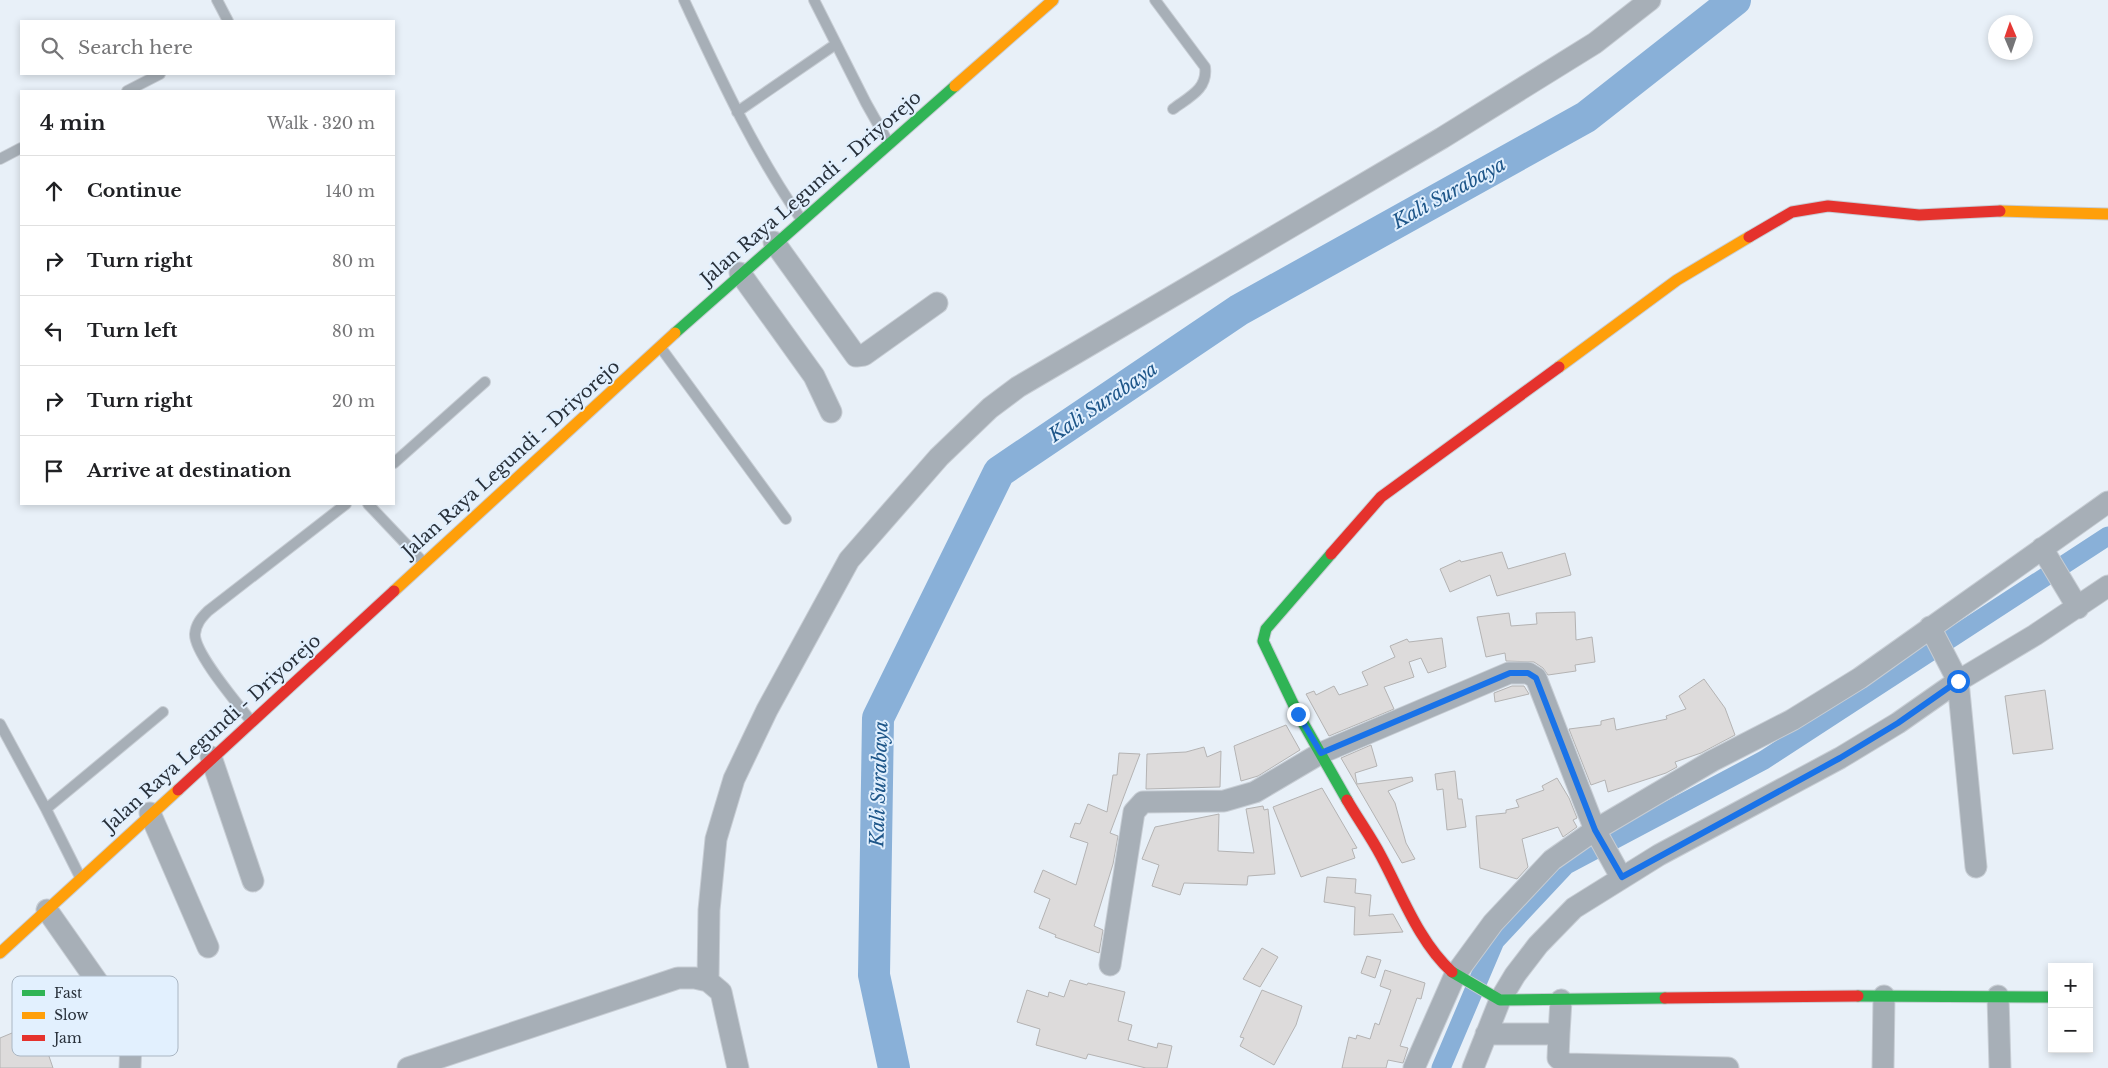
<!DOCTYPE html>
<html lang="en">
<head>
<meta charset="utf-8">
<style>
	:root { --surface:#fff; --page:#f6f6f6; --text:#202124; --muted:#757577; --line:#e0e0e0 }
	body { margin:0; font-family:"Libre Baskerville",serif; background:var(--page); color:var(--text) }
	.controls { position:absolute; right:15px; bottom:15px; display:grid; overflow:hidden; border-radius:0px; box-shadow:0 2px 8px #0003 }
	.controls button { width:45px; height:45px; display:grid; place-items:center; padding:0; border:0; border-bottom:1px solid var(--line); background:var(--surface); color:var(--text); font:25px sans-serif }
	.compass { position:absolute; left:1988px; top:15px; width:45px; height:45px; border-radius:50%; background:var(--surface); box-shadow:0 2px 8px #0003; rotate:358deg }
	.stop { position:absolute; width:15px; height:15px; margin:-11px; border:4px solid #1a73e8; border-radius:50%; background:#fff }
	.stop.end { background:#1a73e8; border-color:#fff; box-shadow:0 1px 5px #0008 }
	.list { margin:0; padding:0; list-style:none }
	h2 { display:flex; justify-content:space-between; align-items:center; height:65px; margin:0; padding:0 20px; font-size:21px }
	h2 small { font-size:16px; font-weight:400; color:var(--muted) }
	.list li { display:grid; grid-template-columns:32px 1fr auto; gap:15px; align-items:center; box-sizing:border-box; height:70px; padding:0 20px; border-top:1px solid var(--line) }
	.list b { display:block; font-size:19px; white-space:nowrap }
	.list em { font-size:16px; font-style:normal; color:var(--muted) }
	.icon { flex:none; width:28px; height:28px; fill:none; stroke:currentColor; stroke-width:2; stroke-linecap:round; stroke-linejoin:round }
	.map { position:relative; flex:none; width:2108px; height:1068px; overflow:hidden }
	.search { position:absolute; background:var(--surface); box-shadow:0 2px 8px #0003; left:20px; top:20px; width:375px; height:55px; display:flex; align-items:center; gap:12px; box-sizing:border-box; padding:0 18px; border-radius:0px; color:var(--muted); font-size:19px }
	.panel { position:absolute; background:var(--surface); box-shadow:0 2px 8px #0003; left:20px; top:90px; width:375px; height:415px; border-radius:0px }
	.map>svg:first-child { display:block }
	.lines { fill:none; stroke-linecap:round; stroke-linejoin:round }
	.canal { stroke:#89b0d8; stroke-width:19 }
	.river { stroke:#89b0d8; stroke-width:32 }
	.building { fill:#dddbdb; stroke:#b4b3b3 }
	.lane-casing { stroke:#c7cdd4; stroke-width:12 }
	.street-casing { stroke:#c7cdd4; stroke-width:23 }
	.fast-casing { stroke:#c7cdd4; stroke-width:13 }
	.slow-casing { stroke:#c7cdd4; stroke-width:13 }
	.jam-casing { stroke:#c7cdd4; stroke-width:13 }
	.lane { stroke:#a7afb7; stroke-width:10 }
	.street { stroke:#a7afb7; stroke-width:21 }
	.fast { stroke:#30b455; stroke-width:11 }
	.slow { stroke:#ff9f0a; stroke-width:11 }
	.jam { stroke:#e5322d; stroke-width:11 }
	.route { stroke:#1a73e8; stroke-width:6 }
	.labels { text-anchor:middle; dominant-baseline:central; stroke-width:4; stroke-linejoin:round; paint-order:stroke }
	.street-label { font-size:18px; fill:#28303a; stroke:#e2f0fe }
	.water-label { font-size:19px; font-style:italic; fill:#1e5689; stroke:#e2f0fe }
	.key { fill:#e2f0fe; stroke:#aab6c3; stroke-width:1 }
	.key-label { font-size:14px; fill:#28303a }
</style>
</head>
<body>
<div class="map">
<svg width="2108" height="1068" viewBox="0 0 2108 1068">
	<rect width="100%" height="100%" fill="#e8f0f8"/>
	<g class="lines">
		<!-- canal -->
		<path class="canal" d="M 1441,1068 L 1495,941 L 1566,865 L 1764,760 L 2108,536"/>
		<!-- river -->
		<path class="river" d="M 894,1068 L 874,975 L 878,718 L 999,472 L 1239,310 L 1586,117 L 1735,0"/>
	</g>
	<!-- building -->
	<path class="building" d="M 1502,552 L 1508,569 L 1565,553 L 1571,575 L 1497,596 L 1490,575 L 1450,592 L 1440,569 L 1460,560 L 1461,562 Z
		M 1575,612 L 1576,640 L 1592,637 L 1595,662 L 1575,665 L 1576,671 L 1548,675 L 1543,668 L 1534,662 L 1506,661 L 1505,653 L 1486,657 L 1477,617 L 1509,613 L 1511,626 L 1537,624 L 1536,613 Z
		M 1442,638 L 1446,667 L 1428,673 L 1421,658 L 1409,662 L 1414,677 L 1384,687 L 1394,709 L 1329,736 L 1306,694 L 1314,691 L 1316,695 L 1334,686 L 1339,695 L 1368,685 L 1362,672 L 1395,657 L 1390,646 L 1407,639 L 1409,642 Z
		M 1704,679 L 1725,708 L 1735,735 L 1701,753 L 1675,762 L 1677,767 L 1666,773 L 1608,792 L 1605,780 L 1591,785 L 1569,729 L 1601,725 L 1601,721 L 1614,718 L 1616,730 L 1667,719 L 1666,716 L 1686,709 L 1679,696 Z
		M 1512,686 L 1524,686 L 1529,694 L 1495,702 L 1494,693 Z
		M 2045,690 L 2053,749 L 2013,754 L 2005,696 Z
		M 1286,725 L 1300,750 L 1258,776 L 1241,781 L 1234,746 Z
		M 1371,745 L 1377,766 L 1355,773 L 1357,784 L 1412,777 L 1413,781 L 1388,791 L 1395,803 L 1406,843 L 1415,859 L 1402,863 L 1341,758 Z
		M 1204,747 L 1207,757 L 1221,751 L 1220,787 L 1146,789 L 1147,754 L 1186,752 Z
		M 1119,753 L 1140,754 L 1110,833 L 1118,836 L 1113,864 L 1094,926 L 1103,930 L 1099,953 L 1055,937 L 1056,935 L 1039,928 L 1050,899 L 1034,892 L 1043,870 L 1076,885 L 1088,843 L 1070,837 L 1075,823 L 1080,824 L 1088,804 L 1107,812 L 1113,775 L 1117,775 Z
		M 1455,771 L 1458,799 L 1462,799 L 1466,827 L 1447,830 L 1443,789 L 1437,790 L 1435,774 Z
		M 1557,778 L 1569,798 L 1577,818 L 1573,820 L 1577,827 L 1563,837 L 1558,827 L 1522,839 L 1528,867 L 1517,879 L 1480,868 L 1476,816 L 1506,813 L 1506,810 L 1519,807 L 1516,800 L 1544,790 L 1542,786 Z
		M 1322,788 L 1357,848 L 1352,849 L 1355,858 L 1301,877 L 1273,807 Z
		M 1263,806 L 1264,810 L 1268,809 L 1275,874 L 1248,876 L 1247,885 L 1184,883 L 1180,895 L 1152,886 L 1159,865 L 1142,859 L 1155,827 L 1219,814 L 1218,851 L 1254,853 L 1246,809 Z
		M 1327,877 L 1356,879 L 1355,893 L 1371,895 L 1369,916 L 1393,914 L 1403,932 L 1354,935 L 1355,907 L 1324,902 Z
		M 1262,948 L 1278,957 L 1260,987 L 1243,979 Z
		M 1367,956 L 1381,960 L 1375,978 L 1361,973 Z
		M 1385,970 L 1425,983 L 1421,999 L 1417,998 L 1400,1046 L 1408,1048 L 1403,1063 L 1388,1060 L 1386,1068 L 1342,1068 L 1349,1037 L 1356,1039 L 1357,1035 L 1370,1039 L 1375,1023 L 1379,1025 L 1391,990 L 1380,986 Z
		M 1070,980 L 1087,985 L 1088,983 L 1125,992 L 1118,1021 L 1132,1025 L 1128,1040 L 1157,1048 L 1158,1043 L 1172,1046 L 1167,1068 L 1146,1068 L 1088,1054 L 1086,1059 L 1036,1045 L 1040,1029 L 1017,1022 L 1027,990 L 1048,997 L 1049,992 L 1064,997 Z
		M 1262,990 L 1302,1006 L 1296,1025 L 1274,1065 L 1240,1046 L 1244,1038 L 1240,1037 Z
		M 39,1027 L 53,1068 L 0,1068 L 0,1038 L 12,1033 L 13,1036 Z"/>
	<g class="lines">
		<!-- lane casing -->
		<g class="lane-casing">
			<path id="lane" d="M 217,0 L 228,21
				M 684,0 C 719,75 753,150 801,219
				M 814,0 L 866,103 L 888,142
				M 1155,0 L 1205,67 C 1208,89 1189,97 1173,109
				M 127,91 L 160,74
				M 737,112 L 836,44
				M 0,159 L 21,148
				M 661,348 L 786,519
				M 394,463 L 485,382
				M 368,504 L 423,562
				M 251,721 C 238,704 194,653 195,634 C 196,624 201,618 208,611 L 346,504
				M 0,724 L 46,809 L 80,877
				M 46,809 L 163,712"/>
		</g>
		<!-- street casing -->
		<g class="street-casing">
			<path id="street" d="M 774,242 L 856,356 L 864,355 L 937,303
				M 740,273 L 814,376 L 831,412
				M 2042,548 L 2078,608
				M 1930,627 L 1958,681 L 1976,867
				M 211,757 L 253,881
				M 150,813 L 208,947
				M 47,910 L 127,1024 L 131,1041 L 130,1068
				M 1110,965 L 1134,812 L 1143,802 L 1224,801 L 1255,792 L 1321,753 L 1509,673 L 1528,673 L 1536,678 L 1595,830 L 1621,877
				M 708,981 L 709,910 L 716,839 L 734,779 L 767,710 L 849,560 L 939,457 L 990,408 L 1018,387 L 1442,138 L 1595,43 L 1650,0
				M 1998,996 L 2000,1068
				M 1486,1034 L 1559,1034 L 1558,1058 L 1566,1064 L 1728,1068
				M 1559,1034 L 1561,1000
				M 408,1068 L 678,978 L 695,978 L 708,981 L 721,992 L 738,1068
				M 1414,1068 L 1455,975 L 1493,923 L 1552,860 L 1595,830 L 1712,761 L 1792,720 L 1860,678 L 2108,502
				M 1473,1068 L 1500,1000 L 1515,975 L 1538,945 L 1574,908 L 1659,855 L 1840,758 L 1898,723 L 1958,681 L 2035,635 L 2108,586
				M 1883,1068 L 1884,996"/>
		</g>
		<!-- fast casing -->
		<g class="fast-casing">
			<path id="fast" d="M 675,333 L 955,86
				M 1331,554 L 1266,629 L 1263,641 L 1298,714 L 1347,800
				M 1452,972 L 1500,1000 L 1665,998
				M 1858,996 L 2052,997"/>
		</g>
		<!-- slow casing -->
		<g class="slow-casing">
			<path id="slow" d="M 955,86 L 1053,0
				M 2000,211 L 2108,214
				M 1559,367 L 1677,280 L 1749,237
				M 394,591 L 675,333
				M 0,953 L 178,790"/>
		</g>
		<!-- jam casing -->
		<g class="jam-casing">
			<path id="jam" d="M 1749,237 L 1792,212 L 1828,206 L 1919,215 L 2000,211
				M 1331,554 L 1381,497 L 1559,367
				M 178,790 L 394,591
				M 1347,800 C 1358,819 1371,837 1381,856 C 1402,895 1419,942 1452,972
				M 1665,998 L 1858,996"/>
		</g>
		<!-- lane -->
		<use href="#lane" class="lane"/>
		<!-- street -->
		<use href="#street" class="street"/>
		<!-- fast -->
		<use href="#fast" class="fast"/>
		<!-- slow -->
		<use href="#slow" class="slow"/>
		<!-- jam -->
		<use href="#jam" class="jam"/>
	</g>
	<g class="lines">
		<!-- route -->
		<path class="route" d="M 1298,714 L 1321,753 L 1510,673 L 1528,673 L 1536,678 L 1595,830 L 1622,877 L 1840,758 L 1898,723 L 1958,681"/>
	</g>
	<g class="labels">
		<!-- street labels -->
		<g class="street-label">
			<text transform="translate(811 188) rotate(-41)">Jalan Raya Legundi - Driyorejo</text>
			<text transform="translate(511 459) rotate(-42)">Jalan Raya Legundi - Driyorejo</text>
			<text transform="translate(212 733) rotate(-42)">Jalan Raya Legundi - Driyorejo</text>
		</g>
		<!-- water labels -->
		<g class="water-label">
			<text transform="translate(1449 193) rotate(-29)">Kali Surabaya</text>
			<text transform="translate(1103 402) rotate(-34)">Kali Surabaya</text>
			<text transform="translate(879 784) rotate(-88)">Kali Surabaya</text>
		</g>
	</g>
	<!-- legend -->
	<rect x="12" y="976" width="166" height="80" rx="8" class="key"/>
	<rect x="22" y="990" width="23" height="6" fill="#30b455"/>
	<rect x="22" y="1012" width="23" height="7" fill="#ff9f0a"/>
	<rect x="22" y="1035" width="23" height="6" fill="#e5322d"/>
	<g class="key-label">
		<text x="54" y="998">Fast</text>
		<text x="54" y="1020">Slow</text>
		<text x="54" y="1043">Jam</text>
	</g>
</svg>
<div class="controls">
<button>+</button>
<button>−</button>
</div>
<svg class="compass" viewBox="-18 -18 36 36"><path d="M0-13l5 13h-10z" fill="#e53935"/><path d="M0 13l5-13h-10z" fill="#757577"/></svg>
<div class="stop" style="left:1958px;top:681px"></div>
<div class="stop end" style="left:1298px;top:714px"></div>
<div class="search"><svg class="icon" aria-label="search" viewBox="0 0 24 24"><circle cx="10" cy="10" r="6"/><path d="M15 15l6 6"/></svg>Search here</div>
<section class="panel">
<h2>4 min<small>Walk · 320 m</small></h2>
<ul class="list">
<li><svg class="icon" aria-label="ahead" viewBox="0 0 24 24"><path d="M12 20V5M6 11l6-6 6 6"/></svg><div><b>Continue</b></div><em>140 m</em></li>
<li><svg class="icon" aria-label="right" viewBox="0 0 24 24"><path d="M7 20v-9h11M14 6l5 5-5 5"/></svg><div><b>Turn right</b></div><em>80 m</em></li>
<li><svg class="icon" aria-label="left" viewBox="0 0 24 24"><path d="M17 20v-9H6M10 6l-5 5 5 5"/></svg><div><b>Turn left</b></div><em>80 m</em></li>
<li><svg class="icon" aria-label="right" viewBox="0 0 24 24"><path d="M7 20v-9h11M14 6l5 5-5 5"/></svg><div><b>Turn right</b></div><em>20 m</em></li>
<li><svg class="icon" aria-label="arrive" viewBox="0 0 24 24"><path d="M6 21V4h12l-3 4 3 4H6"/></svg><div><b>Arrive at destination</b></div></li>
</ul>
</section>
</div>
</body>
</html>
